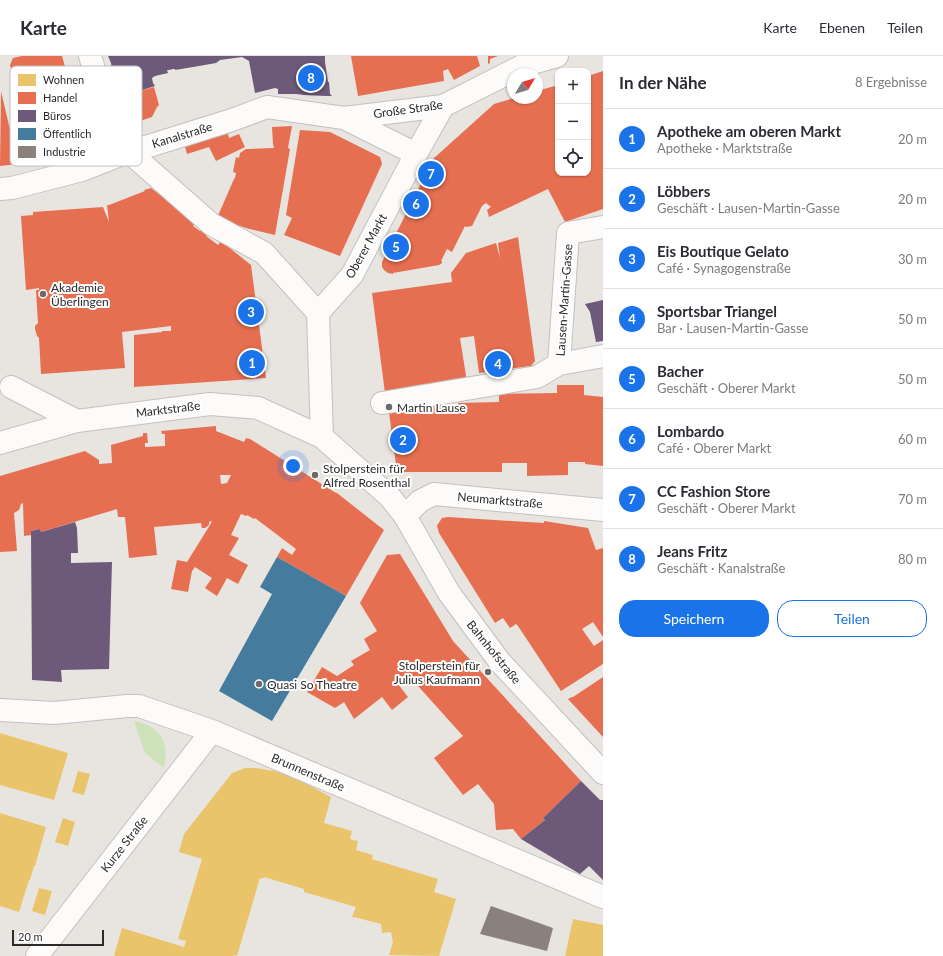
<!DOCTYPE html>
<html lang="de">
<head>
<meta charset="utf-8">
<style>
	:root { --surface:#fff; --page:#f7f7f7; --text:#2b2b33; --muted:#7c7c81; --line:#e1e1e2; --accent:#1a73e8 }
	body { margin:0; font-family:Lato,sans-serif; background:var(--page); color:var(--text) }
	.controls { position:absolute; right:12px; top:12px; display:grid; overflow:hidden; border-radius:8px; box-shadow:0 1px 3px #0004 }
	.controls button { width:36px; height:36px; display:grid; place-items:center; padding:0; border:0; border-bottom:1px solid var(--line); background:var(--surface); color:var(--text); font:20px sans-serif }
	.compass { position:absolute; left:507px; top:12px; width:36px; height:36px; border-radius:50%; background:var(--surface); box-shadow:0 1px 3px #0004; rotate:52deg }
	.scale { position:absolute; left:12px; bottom:10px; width:92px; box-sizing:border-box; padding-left:4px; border:2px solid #2a2a2a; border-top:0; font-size:11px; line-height:14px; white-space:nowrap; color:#2a2a2a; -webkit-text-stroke:3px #fff; paint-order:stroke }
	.you { position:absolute; left:293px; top:410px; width:14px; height:14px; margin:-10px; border:3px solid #fff; border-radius:50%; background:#1a73e8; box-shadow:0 0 0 6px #1a73e833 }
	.badge { display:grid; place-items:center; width:26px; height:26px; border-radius:50%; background:var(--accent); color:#fff; font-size:13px; font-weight:700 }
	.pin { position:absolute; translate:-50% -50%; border:2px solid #fff; box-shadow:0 1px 4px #0006 }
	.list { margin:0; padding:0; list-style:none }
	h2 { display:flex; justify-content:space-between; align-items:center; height:52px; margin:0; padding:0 16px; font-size:17px }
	h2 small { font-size:13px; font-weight:400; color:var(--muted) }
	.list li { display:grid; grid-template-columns:26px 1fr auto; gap:12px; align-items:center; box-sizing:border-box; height:60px; padding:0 16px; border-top:1px solid var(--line) }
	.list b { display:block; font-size:15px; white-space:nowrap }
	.list p { margin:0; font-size:13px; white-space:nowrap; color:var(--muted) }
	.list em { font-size:13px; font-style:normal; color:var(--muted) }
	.actions { display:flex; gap:8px; padding:12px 16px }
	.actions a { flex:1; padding:9px 0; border:1px solid var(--accent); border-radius:16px; text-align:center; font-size:14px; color:var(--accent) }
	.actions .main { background:var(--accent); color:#fff }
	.icon { flex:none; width:22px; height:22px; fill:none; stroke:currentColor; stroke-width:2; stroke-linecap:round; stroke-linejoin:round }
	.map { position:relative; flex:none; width:603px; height:900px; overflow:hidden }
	header { display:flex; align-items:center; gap:24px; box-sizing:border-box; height:56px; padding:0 20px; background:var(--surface); border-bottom:1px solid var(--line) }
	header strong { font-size:19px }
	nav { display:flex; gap:22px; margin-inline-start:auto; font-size:14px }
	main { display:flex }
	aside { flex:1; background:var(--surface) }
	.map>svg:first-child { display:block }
	.green { fill:#cee2ba }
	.homes { fill:#e9c46a }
	.shops { fill:#e76f51; fill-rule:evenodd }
	.offices { fill:#6d597a }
	.public { fill:#457b9d }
	.industry { fill:#8a817c }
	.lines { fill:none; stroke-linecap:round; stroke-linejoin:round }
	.street-casing { stroke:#c2c1c1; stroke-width:24 }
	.street { stroke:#fcfbfa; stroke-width:22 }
	.poi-dot { fill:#6c6b6a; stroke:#fff; stroke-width:1.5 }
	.labels { text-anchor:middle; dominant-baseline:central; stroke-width:4; stroke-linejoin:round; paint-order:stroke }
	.street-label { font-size:12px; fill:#2a2a2a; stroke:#fff }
	.poi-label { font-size:12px; fill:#2a2a2a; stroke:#fff; text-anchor:start }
	.key { fill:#fff; stroke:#bfbfbf; stroke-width:1 }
	.key-label { font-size:11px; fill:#2a2a2a }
</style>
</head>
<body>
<header>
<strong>Karte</strong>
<nav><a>Karte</a><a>Ebenen</a><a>Teilen</a></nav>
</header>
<main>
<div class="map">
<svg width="603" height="900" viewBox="0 0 603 900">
	<rect width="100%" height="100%" fill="#e8e4e0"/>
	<!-- green -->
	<path class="green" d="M 134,665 C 160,670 170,686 164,712 L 145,697 Z"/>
	<!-- homes -->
	<path class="homes" d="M 0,677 L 68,697 L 54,744 L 0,729 Z
		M 245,712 L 256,712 L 280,716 L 301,725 L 331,741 L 324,767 L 352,775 L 350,783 L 358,785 L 356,794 L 373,799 L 372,803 L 438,823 L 434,836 L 456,843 L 439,900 L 389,899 L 393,886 L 391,876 L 382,877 L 381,868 L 354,861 L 354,862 L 352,861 L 356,851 L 304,836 L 304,833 L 264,821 L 263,823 L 260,822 L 237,900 L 234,899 L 233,900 L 114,900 L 122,872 L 184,891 L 186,885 L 178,883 L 202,803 L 179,796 L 184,778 L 232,717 Z
		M 78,715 L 90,718 L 84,739 L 72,736 Z
		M 0,757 L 46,771 L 35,810 L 34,810 L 30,824 L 29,824 L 19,856 L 0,850 Z
		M 63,762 L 75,766 L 68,790 L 55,786 Z
		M 39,832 L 52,835 L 45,859 L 32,855 Z
		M 573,863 L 603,869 L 603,900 L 565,900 Z"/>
	<!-- shops -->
	<path class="shops" d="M 22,0 L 62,0 L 66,14 L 69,14 L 78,47 L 75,48 L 83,76 L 74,93 L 38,103 L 36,94 L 33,94 L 33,92 L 27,89 L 19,60 L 20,56 L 11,23 L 13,19 L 10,9 L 13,2 Z
		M 351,0 L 477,0 L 480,10 L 454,24 L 448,13 L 443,15 L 444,25 L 358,40 Z
		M 488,0 L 498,0 L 490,3 L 490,7 L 488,8 Z
		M 603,15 L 603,153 L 565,166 L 548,133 L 489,161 L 487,154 L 491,151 L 486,147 L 482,150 L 472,170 L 466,171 L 465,170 L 452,196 L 447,193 L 441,205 L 442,205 L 442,207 L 439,209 L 393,217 L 393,218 L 388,217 L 384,214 L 382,211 L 382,206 L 433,103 L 494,48 L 514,42 L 537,42 L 537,35 L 558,29 L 558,117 L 588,117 L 588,20 Z
		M 154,31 L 159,49 L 157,51 L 152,61 L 140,65 L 138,63 L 128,58 L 122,40 Z
		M 1,35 L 18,108 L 0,110 Z
		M 292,70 L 288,92 L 290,93 L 275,179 L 246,172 L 217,162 L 234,123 L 235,122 L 236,117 L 233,116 L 236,101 L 239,102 L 240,97 L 246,93 L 274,92 L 273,88 L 272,71 Z
		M 227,74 L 229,82 L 239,78 L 245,91 L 216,105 L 209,91 L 187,98 L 184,87 Z
		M 300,74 L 330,76 L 380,101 L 382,108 L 340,200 L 284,179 L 292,162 L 286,159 Z
		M 151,132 L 196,166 L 193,170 L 200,175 L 203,172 L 209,176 L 206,180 L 218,189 L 221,185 L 251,209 L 266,322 L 134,331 L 134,279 L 162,276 L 162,275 L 171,275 L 171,270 L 122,276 L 125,312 L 41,318 L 39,282 L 37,280 L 35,273 L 35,270 L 38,267 L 36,234 L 39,234 L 39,232 L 26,234 L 21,160 L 33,159 L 33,156 L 103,151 L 109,166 L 107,149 L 109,149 L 145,135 L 144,134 Z
		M 518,181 L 535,305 L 531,310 L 479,317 L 474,280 L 460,282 L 467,326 L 385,337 L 372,237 L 452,226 L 451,217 L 466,197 L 496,187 L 500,202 L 498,187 Z
		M 557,329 L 584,329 L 584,339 L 603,341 L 603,410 L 585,408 L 585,406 L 568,406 L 568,419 L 527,420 L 527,407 L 502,407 L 502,416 L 397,416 L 388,349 L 458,349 L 458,347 L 499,346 L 499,338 L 557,337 Z
		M 216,370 L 216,375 L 244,386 L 246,382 L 250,383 L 336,437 L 337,437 L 384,474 L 346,540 L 277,501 L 282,492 L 292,499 L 296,493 L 255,462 L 254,463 L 247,459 L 246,460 L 241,458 L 231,479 L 239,482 L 229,499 L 248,509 L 238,528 L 227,522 L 217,540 L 205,532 L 212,522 L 195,511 L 192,515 L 188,536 L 171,533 L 177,504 L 187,506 L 210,469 L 212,465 L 209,466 L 209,469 L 205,472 L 202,472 L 201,467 L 154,471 L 157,499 L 129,502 L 125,461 L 118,461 L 117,453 L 41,476 L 40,473 L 31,475 L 31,479 L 24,480 L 23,447 L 21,448 L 19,454 L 14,457 L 17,495 L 0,496 L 0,420 L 85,395 L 99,404 L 99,408 L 112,407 L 111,389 L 143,380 L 143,377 L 147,377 L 148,387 L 145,387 L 145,391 L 165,390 L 165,378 L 162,378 L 161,375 ZM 220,419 L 231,419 L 227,427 L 221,428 Z
		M 448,461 L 544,467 L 544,465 L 588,472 L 596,494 L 603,492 L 603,581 L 593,566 L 582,573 L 594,590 L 603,584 L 603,608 L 561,635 L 518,570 L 516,568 L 510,572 L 503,562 L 495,567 L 439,477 L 437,470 L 438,468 L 442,462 Z
		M 400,498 L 453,585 L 517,655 L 517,657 L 518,656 L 581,725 L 543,762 L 545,764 L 521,783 L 513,773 L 496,774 L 494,748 L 478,728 L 463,739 L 434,702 L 463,680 L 409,620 L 398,628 L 408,641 L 392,654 L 382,641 L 354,663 L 344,646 L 335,652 L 307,636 L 322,611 L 337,620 L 354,609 L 351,605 L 370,594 L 364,583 L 377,575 L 360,547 L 387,499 Z
		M 603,621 L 603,681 L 568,643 L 572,641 L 573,641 Z"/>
	<!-- offices -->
	<path class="offices" d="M 108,0 L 325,0 L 325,6 L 328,26 L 329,26 L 330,38 L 332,40 L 326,40 L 304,39 L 296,38 L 278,38 L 278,33 L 275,32 L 255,37 L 249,5 L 242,1 L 220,4 L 216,7 L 199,10 L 175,14 L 175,13 L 173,13 L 169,14 L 167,14 L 168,17 L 155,20 L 152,22 L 153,27 L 155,30 L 121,41 L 116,18 L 113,14 L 112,15 L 111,7 Z
		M 603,244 L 603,285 L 596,286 L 590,256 L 585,248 Z
		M 75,466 L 77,472 L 78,497 L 71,497 L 71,507 L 112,506 L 109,613 L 61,614 L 62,626 L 32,624 L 31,475 L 40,473 L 41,476 Z
		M 581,725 L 600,744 L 603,744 L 603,824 L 589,810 L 580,818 L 521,783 L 545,764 L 543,762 Z"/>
	<!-- public -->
	<path class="public" d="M 277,501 L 346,540 L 272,665 L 219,635 L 272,538 L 260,531 Z"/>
	<!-- industry -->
	<path class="industry" d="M 491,850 L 553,872 L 547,895 L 480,878 Z"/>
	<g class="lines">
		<!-- street casing -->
		<g class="street-casing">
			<path id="street" d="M 90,0 L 120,99
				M 344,62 L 416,98
				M 129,96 L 211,168 L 264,197 L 318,257
				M 0,133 L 12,132 L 82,114 L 120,99 L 232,64 L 267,51 L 344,62 L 443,50 L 522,10 L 557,0
				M 559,308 L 568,177 L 603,171
				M 11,331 L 77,365
				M 382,347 L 537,321 L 559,308 L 603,300
				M 322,381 L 318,257 L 352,219 L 416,98 L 443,50
				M 0,387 L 77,365 L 210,348 L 258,352 L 322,381 L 390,441 L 405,460 L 449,537 L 500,606 L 603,717
				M 405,460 L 420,445 L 434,438 L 603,454
				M 0,654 L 54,657 L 127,650 L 139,650 L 212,675 L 603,841
				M 37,900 L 212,675"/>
		</g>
		<!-- street -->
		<use href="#street" class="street"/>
	</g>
	<!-- markers -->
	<g class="poi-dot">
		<circle cx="43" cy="238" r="4"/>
		<circle cx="389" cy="351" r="4"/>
		<circle cx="315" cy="419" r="4"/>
		<circle cx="488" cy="616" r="4"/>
		<circle cx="259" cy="628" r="4"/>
	</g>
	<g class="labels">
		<!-- street labels -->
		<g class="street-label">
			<text transform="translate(408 53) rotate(-8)">Große Straße</text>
			<text transform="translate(182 79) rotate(-17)">Kanalstraße</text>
			<text transform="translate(366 190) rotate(-61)">Oberer Markt</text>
			<text transform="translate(564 244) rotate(-86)">Lausen-Martin-Gasse</text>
			<text transform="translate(168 353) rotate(-7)">Marktstraße</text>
			<text transform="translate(500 444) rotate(5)">Neumarktstraße</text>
			<text transform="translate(494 596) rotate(51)">Bahnhofstraße</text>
			<text transform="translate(308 716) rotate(23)">Brunnenstraße</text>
			<text transform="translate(124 788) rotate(-52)">Kurze Straße</text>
		</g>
		<!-- poi labels -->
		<g class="poi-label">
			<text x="51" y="231">Akademie<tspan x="51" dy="14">Überlingen</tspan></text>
			<text x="397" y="351">Martin Lause</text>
			<text x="323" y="412">Stolperstein für<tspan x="323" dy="14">Alfred Rosenthal</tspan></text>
			<text x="480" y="609" text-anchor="end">Stolperstein für<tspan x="480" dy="14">Julius Kaufmann</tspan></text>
			<text x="267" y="628">Quasi So Theatre</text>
		</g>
	</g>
	<!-- legend -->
	<rect x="10" y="10" width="132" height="100" rx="6" class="key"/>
	<rect x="18" y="18" width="18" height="12" fill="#e9c46a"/>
	<rect x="18" y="36" width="18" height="12" fill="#e76f51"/>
	<rect x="18" y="54" width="18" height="12" fill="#6d597a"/>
	<rect x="18" y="72" width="18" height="12" fill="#457b9d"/>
	<rect x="18" y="90" width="18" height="12" fill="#8a817c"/>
	<g class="key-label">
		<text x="43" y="28">Wohnen</text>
		<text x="43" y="46">Handel</text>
		<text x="43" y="64">Büros</text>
		<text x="43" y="82">Öffentlich</text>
		<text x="43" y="100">Industrie</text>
	</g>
</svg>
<div class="controls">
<button>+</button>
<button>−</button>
<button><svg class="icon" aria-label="locate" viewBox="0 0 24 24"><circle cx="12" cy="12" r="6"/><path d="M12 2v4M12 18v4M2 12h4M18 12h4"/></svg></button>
</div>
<svg class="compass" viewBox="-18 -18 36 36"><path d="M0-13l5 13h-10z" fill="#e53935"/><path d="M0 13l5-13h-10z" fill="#7c7c81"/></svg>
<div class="scale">20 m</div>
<div class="you"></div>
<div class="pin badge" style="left:252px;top:307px">1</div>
<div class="pin badge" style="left:403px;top:384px">2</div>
<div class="pin badge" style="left:251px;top:256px">3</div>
<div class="pin badge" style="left:498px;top:308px">4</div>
<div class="pin badge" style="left:396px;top:191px">5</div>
<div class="pin badge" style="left:416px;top:148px">6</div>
<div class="pin badge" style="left:431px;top:118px">7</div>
<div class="pin badge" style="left:311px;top:22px">8</div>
</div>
<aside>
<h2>In der Nähe<small>8 Ergebnisse</small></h2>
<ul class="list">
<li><span class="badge">1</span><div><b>Apotheke am oberen Markt</b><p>Apotheke · Marktstraße</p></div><em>20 m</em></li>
<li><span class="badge">2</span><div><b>Löbbers</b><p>Geschäft · Lausen-Martin-Gasse</p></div><em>20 m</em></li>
<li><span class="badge">3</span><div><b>Eis Boutique Gelato</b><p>Café · Synagogenstraße</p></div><em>30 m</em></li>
<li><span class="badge">4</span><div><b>Sportsbar Triangel</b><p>Bar · Lausen-Martin-Gasse</p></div><em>50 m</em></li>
<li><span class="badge">5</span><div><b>Bacher</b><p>Geschäft · Oberer Markt</p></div><em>50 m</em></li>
<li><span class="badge">6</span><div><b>Lombardo</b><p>Café · Oberer Markt</p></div><em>60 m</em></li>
<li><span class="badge">7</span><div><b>CC Fashion Store</b><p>Geschäft · Oberer Markt</p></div><em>70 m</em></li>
<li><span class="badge">8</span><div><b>Jeans Fritz</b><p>Geschäft · Kanalstraße</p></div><em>80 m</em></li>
</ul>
<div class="actions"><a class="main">Speichern</a><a>Teilen</a></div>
</aside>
</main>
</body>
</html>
